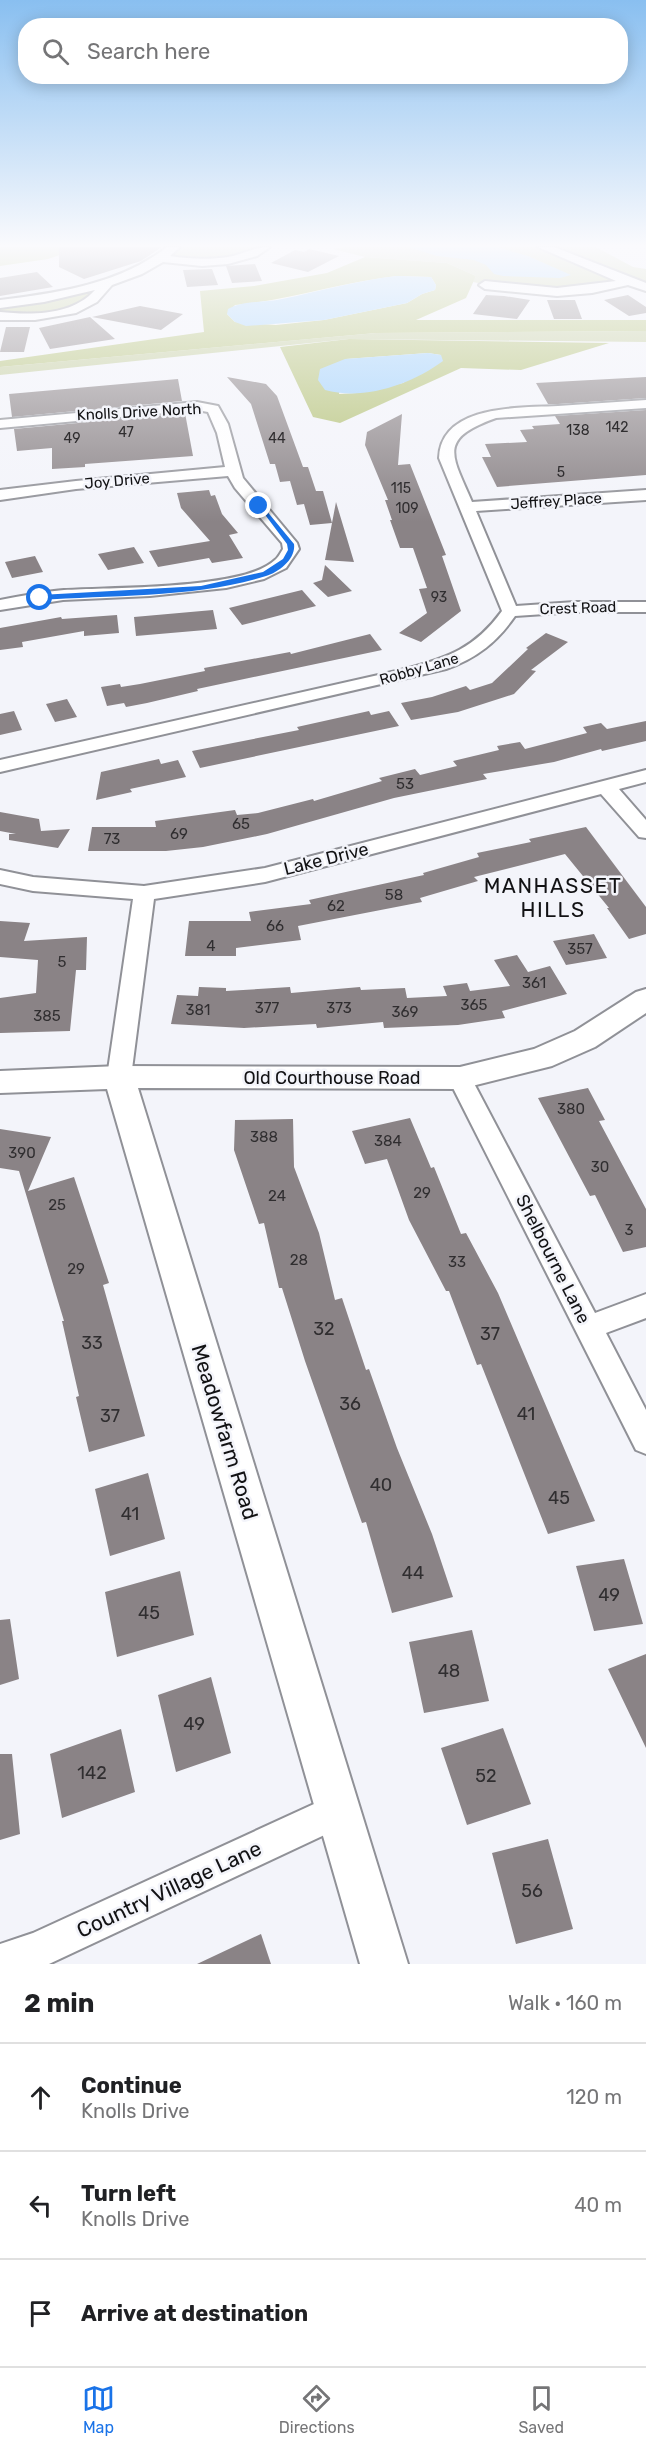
<!DOCTYPE html>
<html lang="en">
<head>
<meta charset="utf-8">
<style>
	:root { --surface:#fff; --page:#f6f6f6; --text:#202124; --muted:#757577; --line:#e0e0e0; --accent:#1a73e8 }
	body { margin:0; font-family:Rubik,sans-serif; background:var(--page); color:var(--text) }
	.stop { position:absolute; width:18px; height:18px; margin:-14px; border:4px solid #1a73e8; border-radius:50%; background:#fff }
	.stop.end { background:#1a73e8; border-color:#fff; box-shadow:0 2px 6px #0008 }
	.list { margin:0; padding:0; list-style:none }
	h2 { display:flex; justify-content:space-between; align-items:center; height:78px; margin:0; padding:0 24px; font-size:26px }
	h2 small { font-size:20px; font-weight:400; color:var(--muted) }
	.list li { display:grid; grid-template-columns:39px 1fr auto; gap:18px; align-items:center; box-sizing:border-box; height:108px; padding:0 24px; border-top:2px solid var(--line) }
	.list b { display:block; font-size:22px; white-space:nowrap }
	.list p { margin:0; font-size:20px; white-space:nowrap; color:var(--muted) }
	.list em { font-size:20px; font-style:normal; color:var(--muted) }
	.icon { flex:none; width:33px; height:33px; fill:none; stroke:currentColor; stroke-width:2; stroke-linecap:round; stroke-linejoin:round }
	.map { position:relative; flex:none; width:646px; height:1964px; overflow:hidden }
	.search { position:absolute; background:var(--surface); box-shadow:0 3px 15px #0003; left:18px; right:18px; top:18px; height:66px; display:flex; align-items:center; gap:15px; box-sizing:border-box; padding:0 21px; border-radius:24px; color:var(--muted); font-size:22px }
	.sheet { height:402px; background:var(--surface) }
	nav { display:flex; justify-content:space-around; align-items:center; box-sizing:border-box; height:84px; border-top:2px solid var(--line); background:var(--surface); font-size:16px; color:var(--muted) }
	nav a { display:grid; justify-items:center; gap:3px }
	nav .on { color:var(--accent) }
	.map>svg:first-child { display:block }
	.green { fill:#c1cb98 }
	.forest { fill:#b2c072; fill-rule:evenodd }
	.water { fill:#9ccffc }
	.building { fill:#8a8386 }
	.lines { fill:none; stroke-linecap:round; stroke-linejoin:round }
	.minor-casing { stroke:#909197; stroke-width:4 }
	.tertiary-casing { stroke:#909197; stroke-width:4 }
	.minor { fill:#fff; fill-rule:evenodd }
	.tertiary { fill:#fff; fill-rule:evenodd }
	.route { fill:#1a73e8 }
	.labels { text-anchor:middle; dominant-baseline:central; stroke-width:5; stroke-linejoin:round; paint-order:stroke }
	.far-number-label { font-size:14px; fill:#302e30 }
	.far-street-label { font-size:15px; fill:#121214; stroke:#f3f4fa }
	.number-label { font-size:15px; fill:#302e30 }
	.street-label { font-size:18px; fill:#121214; stroke:#f3f4fa }
	.near-number-label { font-size:18px; fill:#302e30 }
	.quarter-label { font-size:21px; letter-spacing:1.5px; fill:#121214; stroke:#f3f4fa }
	.near-street-label { font-size:21px; fill:#121214; stroke:#f3f4fa }
</style>
</head>
<body>
<div class="map">
<svg width="646" height="1964" viewBox="0 0 646 1964">
	<rect width="100%" height="100%" fill="#f3f4fa"/>
	<!-- green -->
	<path class="green" d="M 175,247 L 265,247 L 234,259 L 163,259 Z
		M 343,247 L 596,247 L 633,267 L 646,269 L 646,287 L 629,281 L 596,290 L 520,291 L 473,282 L 476,276 L 447,263 L 365,257 L 333,249 Z
		M 108,282 L 91,301 L 63,312 L 0,316 L 0,305 Z
		M 646,331 L 646,342 L 349,339 L 0,375 L 0,367 L 376,333 Z"/>
	<!-- forest -->
	<path class="forest" d="M 0,247 L 83,247 L 48,259 L 0,266 Z
		M 365,257 L 447,263 L 476,276 L 466,298 L 416,320 L 646,320 L 646,331 L 376,333 L 0,367 L 0,361 L 204,332 L 200,291 L 254,286 L 327,273 ZM 397,276 L 431,277 L 436,285 L 435,290 L 422,294 L 407,303 L 324,320 L 276,325 L 235,322 L 227,314 L 235,305 C 290,300 342,282 397,276 Z
		M 349,339 L 609,343 L 521,370 L 461,368 L 340,423 L 313,417 L 280,347 ZM 428,353 L 441,355 L 403,383 L 357,393 L 339,394 L 346,359 Z"/>
	<!-- water -->
	<path class="water" d="M 408,247 L 497,247 L 528,256 L 571,275 L 560,278 L 503,276 L 494,274 L 486,265 L 474,260 L 437,256 Z
		M 397,276 L 431,277 L 436,285 L 435,290 L 422,294 L 407,303 L 324,320 L 246,326 L 235,322 L 227,314 L 228,309 C 243,300 265,303 282,299 C 321,291 359,280 397,276 Z
		M 428,353 L 441,355 L 443,361 C 412,384 364,401 325,390 L 318,380 L 320,369 L 345,359 Z"/>
	<!-- building -->
	<path class="building" d="M 59,247 L 162,247 L 141,261 L 84,279 L 59,267 Z
		M 309,249 L 339,256 L 308,272 L 271,263 L 295,250 L 304,252 Z
		M 255,264 L 262,281 L 232,283 L 226,266 Z
		M 212,269 L 218,285 L 187,287 L 183,270 Z
		M 37,272 L 53,287 L 0,296 L 0,278 Z
		M 486,295 L 504,296 L 530,300 L 517,319 L 473,314 Z
		M 628,295 L 646,307 L 646,313 L 629,316 L 604,300 Z
		M 547,300 L 575,300 L 582,319 L 554,319 Z
		M 140,306 L 183,314 L 161,330 L 92,317 Z
		M 90,317 L 115,339 L 50,349 L 39,328 Z
		M 6,327 L 30,327 L 24,352 L 0,352 Z
		M 227,377 L 266,384 L 277,396 L 303,467 L 308,467 L 316,491 L 323,491 L 332,523 L 336,502 L 354,562 L 325,560 L 332,523 L 310,525 L 304,504 L 297,505 L 290,481 L 280,482 L 275,464 L 270,464 L 251,404 Z
		M 646,377 L 646,398 L 558,404 L 548,404 L 536,383 Z
		M 178,379 L 182,401 L 12,417 L 9,394 Z
		M 646,410 L 646,475 L 497,487 L 482,457 L 491,457 L 485,444 L 527,442 L 520,430 L 534,429 L 532,426 L 560,424 L 555,416 Z
		M 185,413 L 193,456 L 85,464 L 85,467 L 52,469 L 52,448 L 17,451 L 14,429 Z
		M 402,414 L 398,465 L 410,464 L 446,555 L 442,556 L 461,611 L 421,642 L 399,633 L 427,613 L 419,589 L 427,588 L 413,548 L 400,548 L 390,520 L 392,520 L 385,500 L 388,500 L 365,445 L 367,432 Z
		M 209,490 L 211,496 L 215,495 L 222,514 L 238,533 L 229,535 L 243,558 L 212,563 L 209,558 L 158,567 L 149,551 L 210,541 L 181,508 L 177,493 Z
		M 134,547 L 144,563 L 108,570 L 98,554 Z
		M 35,556 L 43,572 L 12,578 L 5,562 Z
		M 325,565 L 352,591 L 328,597 L 313,583 L 322,580 Z
		M 302,590 L 316,606 L 242,625 L 229,608 Z
		M 213,610 L 217,629 L 136,636 L 134,617 Z
		M 117,615 L 119,633 L 84,636 L 84,631 L 22,642 L 23,647 L 0,650 L 0,628 L 61,617 L 62,619 Z
		M 546,633 L 568,642 L 531,670 L 536,671 L 514,694 L 458,712 L 411,720 L 401,703 L 432,697 L 466,686 L 470,690 L 492,683 L 528,649 L 526,648 Z
		M 370,634 L 382,650 L 197,689 L 198,691 L 147,703 L 126,707 L 124,703 L 107,706 L 101,687 L 120,684 L 121,687 L 140,684 L 205,671 L 204,668 L 290,652 L 291,654 Z
		M 67,699 L 77,717 L 55,722 L 46,704 Z
		M 14,711 L 22,730 L 0,735 L 0,714 Z
		M 369,711 L 371,715 L 389,711 L 399,726 L 200,768 L 192,751 L 299,730 L 297,727 Z
		M 646,721 L 646,741 L 602,751 L 601,749 L 554,762 L 483,774 L 487,779 L 394,798 L 267,834 L 203,847 L 166,851 L 88,851 L 92,827 L 156,827 L 155,821 L 235,810 L 237,815 L 258,813 L 313,799 L 314,801 L 382,781 L 379,778 L 415,769 L 420,775 L 457,766 L 453,761 L 499,750 L 497,746 L 520,742 L 525,749 L 587,733 L 583,727 L 601,723 L 607,729 Z
		M 159,759 L 161,764 L 178,760 L 186,777 L 130,789 L 132,792 L 96,800 L 101,772 Z
		M 0,812 L 39,819 L 41,831 L 70,829 L 58,848 L 9,840 L 9,834 L 16,834 L 0,831 Z
		M 586,827 L 646,907 L 646,934 L 629,939 L 607,908 L 609,908 L 565,854 L 474,877 L 478,881 L 420,898 L 422,902 L 298,926 L 301,940 L 236,948 L 236,956 L 185,956 L 189,921 L 251,921 L 249,912 L 311,904 L 309,900 L 424,875 L 423,873 L 479,857 L 477,853 L 531,842 L 529,839 Z
		M 0,921 L 30,923 L 24,941 L 87,937 L 86,970 L 76,970 L 70,1031 L 0,1033 L 0,998 L 36,993 L 38,960 L 0,957 Z
		M 594,934 L 607,958 L 566,965 L 553,941 Z
		M 517,955 L 528,972 L 550,966 L 567,994 L 502,1011 L 505,1018 L 458,1025 L 384,1028 L 383,1022 L 317,1028 L 316,1024 L 244,1028 L 171,1024 L 177,995 L 198,996 L 199,987 L 226,988 L 226,991 L 290,987 L 291,993 L 360,987 L 361,990 L 405,988 L 407,998 L 447,996 L 443,986 L 467,983 L 470,991 L 510,986 L 494,960 Z
		M 588,1088 L 605,1120 L 599,1121 L 646,1209 L 646,1247 L 623,1252 L 595,1195 L 590,1196 L 538,1098 Z
		M 410,1118 L 431,1168 L 434,1167 L 461,1234 L 466,1233 L 498,1293 L 595,1521 L 548,1534 L 481,1364 L 477,1365 L 449,1291 L 446,1291 L 409,1220 L 387,1159 L 365,1164 L 352,1131 Z
		M 293,1119 L 294,1167 L 319,1233 L 335,1300 L 342,1298 L 366,1370 L 369,1369 L 397,1448 L 432,1534 L 453,1597 L 392,1613 L 366,1522 L 362,1523 L 305,1361 L 282,1288 L 279,1288 L 264,1223 L 259,1224 L 234,1150 L 235,1120 Z
		M 0,1129 L 51,1137 L 28,1191 L 74,1177 L 109,1283 L 103,1285 L 145,1436 L 89,1452 L 76,1397 L 79,1396 L 62,1321 L 64,1321 L 19,1171 L 0,1168 Z
		M 148,1473 L 165,1539 L 110,1556 L 95,1489 Z
		M 624,1559 L 643,1624 L 594,1631 L 576,1566 Z
		M 180,1571 L 194,1635 L 117,1657 L 105,1592 Z
		M 10,1619 L 19,1679 L 0,1685 L 0,1620 Z
		M 472,1630 L 489,1701 L 424,1713 L 409,1642 Z
		M 646,1654 L 646,1748 L 608,1669 Z
		M 211,1677 L 231,1753 L 176,1772 L 158,1695 Z
		M 503,1728 L 531,1804 L 467,1825 L 441,1748 Z
		M 121,1729 L 135,1792 L 62,1818 L 50,1754 Z
		M 0,1754 L 12,1754 L 20,1834 L 0,1840 Z
		M 548,1839 L 573,1929 L 516,1944 L 492,1853 Z
		M 261,1934 L 271,1964 L 197,1964 Z"/>
	<g class="lines">
		<!-- minor casing -->
		<g class="minor-casing">
			<path id="minor" d="M 167,247 L 180,247 L 170,256 C 189,259 209,260 228,257 C 244,254 254,247 270,247 L 257,256 L 228,264 L 202,266 L 163,262 L 142,274 L 112,285 L 97,302 L 76,313 L 35,320 L 0,320 L 0,312 C 31,315 72,316 95,290 L 44,302 L 0,308 L 0,300 C 58,293 120,284 167,247 Z
				M 538,247 L 554,247 L 646,283 L 646,291 L 628,285 L 592,293 L 557,296 L 485,289 L 479,285 L 485,281 L 557,288 L 616,281 Z
				M 646,400 L 646,408 L 496,418 C 437,439 452,455 472,502 L 646,490 L 646,500 L 476,511 L 516,606 L 575,602 L 646,602 L 646,612 L 575,612 L 515,616 C 497,642 477,658 446,669 L 0,772 L 0,760 L 405,669 C 448,658 475,648 502,611 L 439,458 C 441,404 520,408 558,406 C 587,404 617,402 646,400 Z
				M 197,402 L 218,406 L 228,424 L 243,478 L 297,543 L 299,549 L 286,568 L 264,579 L 226,588 L 150,596 L 63,600 L 0,610 L 0,600 C 21,596 42,592 64,590 C 109,587 244,590 275,560 C 278,558 281,552 283,549 L 282,543 L 235,488 L 228,476 L 76,489 L 0,500 L 0,490 L 76,481 L 225,467 L 217,433 L 208,412 L 197,410 L 0,428 L 0,420 Z
				M 646,770 L 646,782 L 619,789 L 646,820 L 646,838 L 639,837 L 601,794 L 265,882 L 154,899 L 131,1077 L 127,1083 L 119,1086 L 111,1083 L 107,1077 L 133,899 L 33,891 L 0,884 L 0,870 L 33,877 L 144,886 L 265,868 Z
				M 460,1069 L 468,1072 L 595,1313 L 646,1294 L 646,1318 L 606,1333 L 646,1410 L 646,1454 L 636,1450 L 448,1078 L 452,1072 Z
				M 338,1793 L 350,1799 L 356,1811 L 350,1823 L 49,1964 L 0,1964 L 0,1944 L 33,1933 Z"/>
		</g>
		<!-- tertiary casing -->
		<g class="tertiary-casing">
			<path id="tertiary" d="M 646,989 L 646,1013 L 595,1047 L 552,1066 L 460,1089 L 138,1088 L 408,1964 L 360,1964 L 107,1089 L 0,1093 L 0,1071 L 119,1066 L 460,1067 L 534,1049 L 575,1031 L 636,992 Z"/>
		</g>
		<!-- minor -->
		<use href="#minor" class="minor"/>
		<!-- tertiary -->
		<use href="#tertiary" class="tertiary"/>
	</g>
	<!-- sky -->
	<linearGradient id="sky" x2="0" y2="1"><stop stop-color="#89bff0"/><stop offset="0.47" stop-color="#fafafd"/><stop offset="1" stop-color="#fafafd" stop-opacity="0"/></linearGradient>
	<rect width="646" height="522" fill="url(#sky)"/>
	<!-- route -->
	<path class="route" d="M 257,504 L 261,504 L 294,544 C 296,559 279,572 266,576 C 198,598 111,595 40,600 L 36,598 L 40,595 L 201,586 L 263,572 L 283,559 L 288,550 L 287,544 Z"/>
	<g class="labels">
		<!-- far-number labels -->
		<g class="far-number-label">
			<text x="617" y="427">142</text>
			<text x="578" y="430">138</text>
			<text x="126" y="432">47</text>
			<text x="72" y="438">49</text>
			<text x="277" y="438">44</text>
			<text x="561" y="472">5</text>
			<text x="401" y="488">115</text>
			<text x="407" y="508">109</text>
			<text x="439" y="597">93</text>
		</g>
		<!-- far-street labels -->
		<g class="far-street-label">
			<text transform="translate(139 412) rotate(-3)">Knolls Drive North</text>
			<text transform="translate(117 481) rotate(-5)">Joy Drive</text>
			<text transform="translate(556 501) rotate(-4)">Jeffrey Place</text>
			<text transform="translate(578 608) rotate(-2)">Crest Road</text>
			<text transform="translate(419 669) rotate(-16)">Robby Lane</text>
		</g>
		<!-- number labels -->
		<g class="number-label">
			<text x="405" y="784">53</text>
			<text x="241" y="824">65</text>
			<text x="179" y="834">69</text>
			<text x="112" y="839">73</text>
			<text x="394" y="895">58</text>
			<text x="336" y="906">62</text>
			<text x="275" y="926">66</text>
			<text x="211" y="946">4</text>
			<text x="580" y="949">357</text>
			<text x="62" y="962">5</text>
			<text x="534" y="983">361</text>
			<text x="474" y="1005">365</text>
			<text x="267" y="1008">377</text>
			<text x="339" y="1008">373</text>
			<text x="198" y="1010">381</text>
			<text x="405" y="1012">369</text>
			<text x="47" y="1016">385</text>
			<text x="571" y="1109">380</text>
			<text x="264" y="1137">388</text>
			<text x="388" y="1141">384</text>
			<text x="22" y="1153">390</text>
			<text x="600" y="1167">30</text>
			<text x="422" y="1193">29</text>
			<text x="277" y="1196">24</text>
			<text x="57" y="1205">25</text>
			<text x="629" y="1230">3</text>
			<text x="299" y="1260">28</text>
			<text x="457" y="1262">33</text>
			<text x="76" y="1269">29</text>
		</g>
		<!-- street labels -->
		<g class="street-label">
			<text transform="translate(326 859) rotate(-14)">Lake Drive</text>
			<text x="332" y="1078">Old Courthouse Road</text>
			<text transform="translate(553 1259) rotate(63)">Shelbourne Lane</text>
		</g>
		<!-- near-number labels -->
		<g class="near-number-label">
			<text x="324" y="1329">32</text>
			<text x="490" y="1334">37</text>
			<text x="92" y="1343">33</text>
			<text x="350" y="1404">36</text>
			<text x="526" y="1414">41</text>
			<text x="110" y="1416">37</text>
			<text x="381" y="1485">40</text>
			<text x="559" y="1498">45</text>
			<text x="130" y="1514">41</text>
			<text x="413" y="1573">44</text>
			<text x="609" y="1595">49</text>
			<text x="149" y="1613">45</text>
			<text x="449" y="1671">48</text>
			<text x="194" y="1724">49</text>
			<text x="92" y="1773">142</text>
			<text x="486" y="1776">52</text>
			<text x="532" y="1891">56</text>
		</g>
		<!-- quarter labels -->
		<g class="quarter-label">
			<text x="553" y="885">MANHASSET<tspan x="553" dy="24">HILLS</tspan></text>
		</g>
		<!-- near-street labels -->
		<g class="near-street-label">
			<text transform="translate(225 1432) rotate(73)">Meadowfarm Road</text>
			<text transform="translate(169 1889) rotate(-25)">Country Village Lane</text>
		</g>
	</g>
</svg>
<div class="stop" style="left:40px;top:598px"></div>
<div class="stop end" style="left:259px;top:506px"></div>
<div class="search"><svg class="icon" aria-label="search" viewBox="0 0 24 24"><circle cx="10" cy="10" r="6"/><path d="M15 15l6 6"/></svg>Search here</div>
</div>
<section class="sheet">
<h2>2 min<small>Walk · 160 m</small></h2>
<ul class="list">
<li><svg class="icon" aria-label="ahead" viewBox="0 0 24 24"><path d="M12 20V5M6 11l6-6 6 6"/></svg><div><b>Continue</b><p>Knolls Drive</p></div><em>120 m</em></li>
<li><svg class="icon" aria-label="left" viewBox="0 0 24 24"><path d="M17 20v-9H6M10 6l-5 5 5 5"/></svg><div><b>Turn left</b><p>Knolls Drive</p></div><em>40 m</em></li>
<li><svg class="icon" aria-label="arrive" viewBox="0 0 24 24"><path d="M6 21V4h12l-3 4 3 4H6"/></svg><div><b>Arrive at destination</b></div></li>
</ul>
</section>
<nav>
<a class="on"><svg class="icon" aria-label="map" viewBox="0 0 24 24"><path d="M3 6l6-2 6 2 6-2v14l-6 2-6-2-6 2zM9 4v14M15 6v14"/></svg>Map</a>
<a><svg class="icon" aria-label="directions" viewBox="0 0 24 24"><path d="M12 3l9 9-9 9-9-9zM9 14v-3h6M13 9l2 2-2 2"/></svg>Directions</a>
<a><svg class="icon" aria-label="saved" viewBox="0 0 24 24"><path d="M7 4h10v16l-5-4-5 4z"/></svg>Saved</a>
</nav>
</body>
</html>
